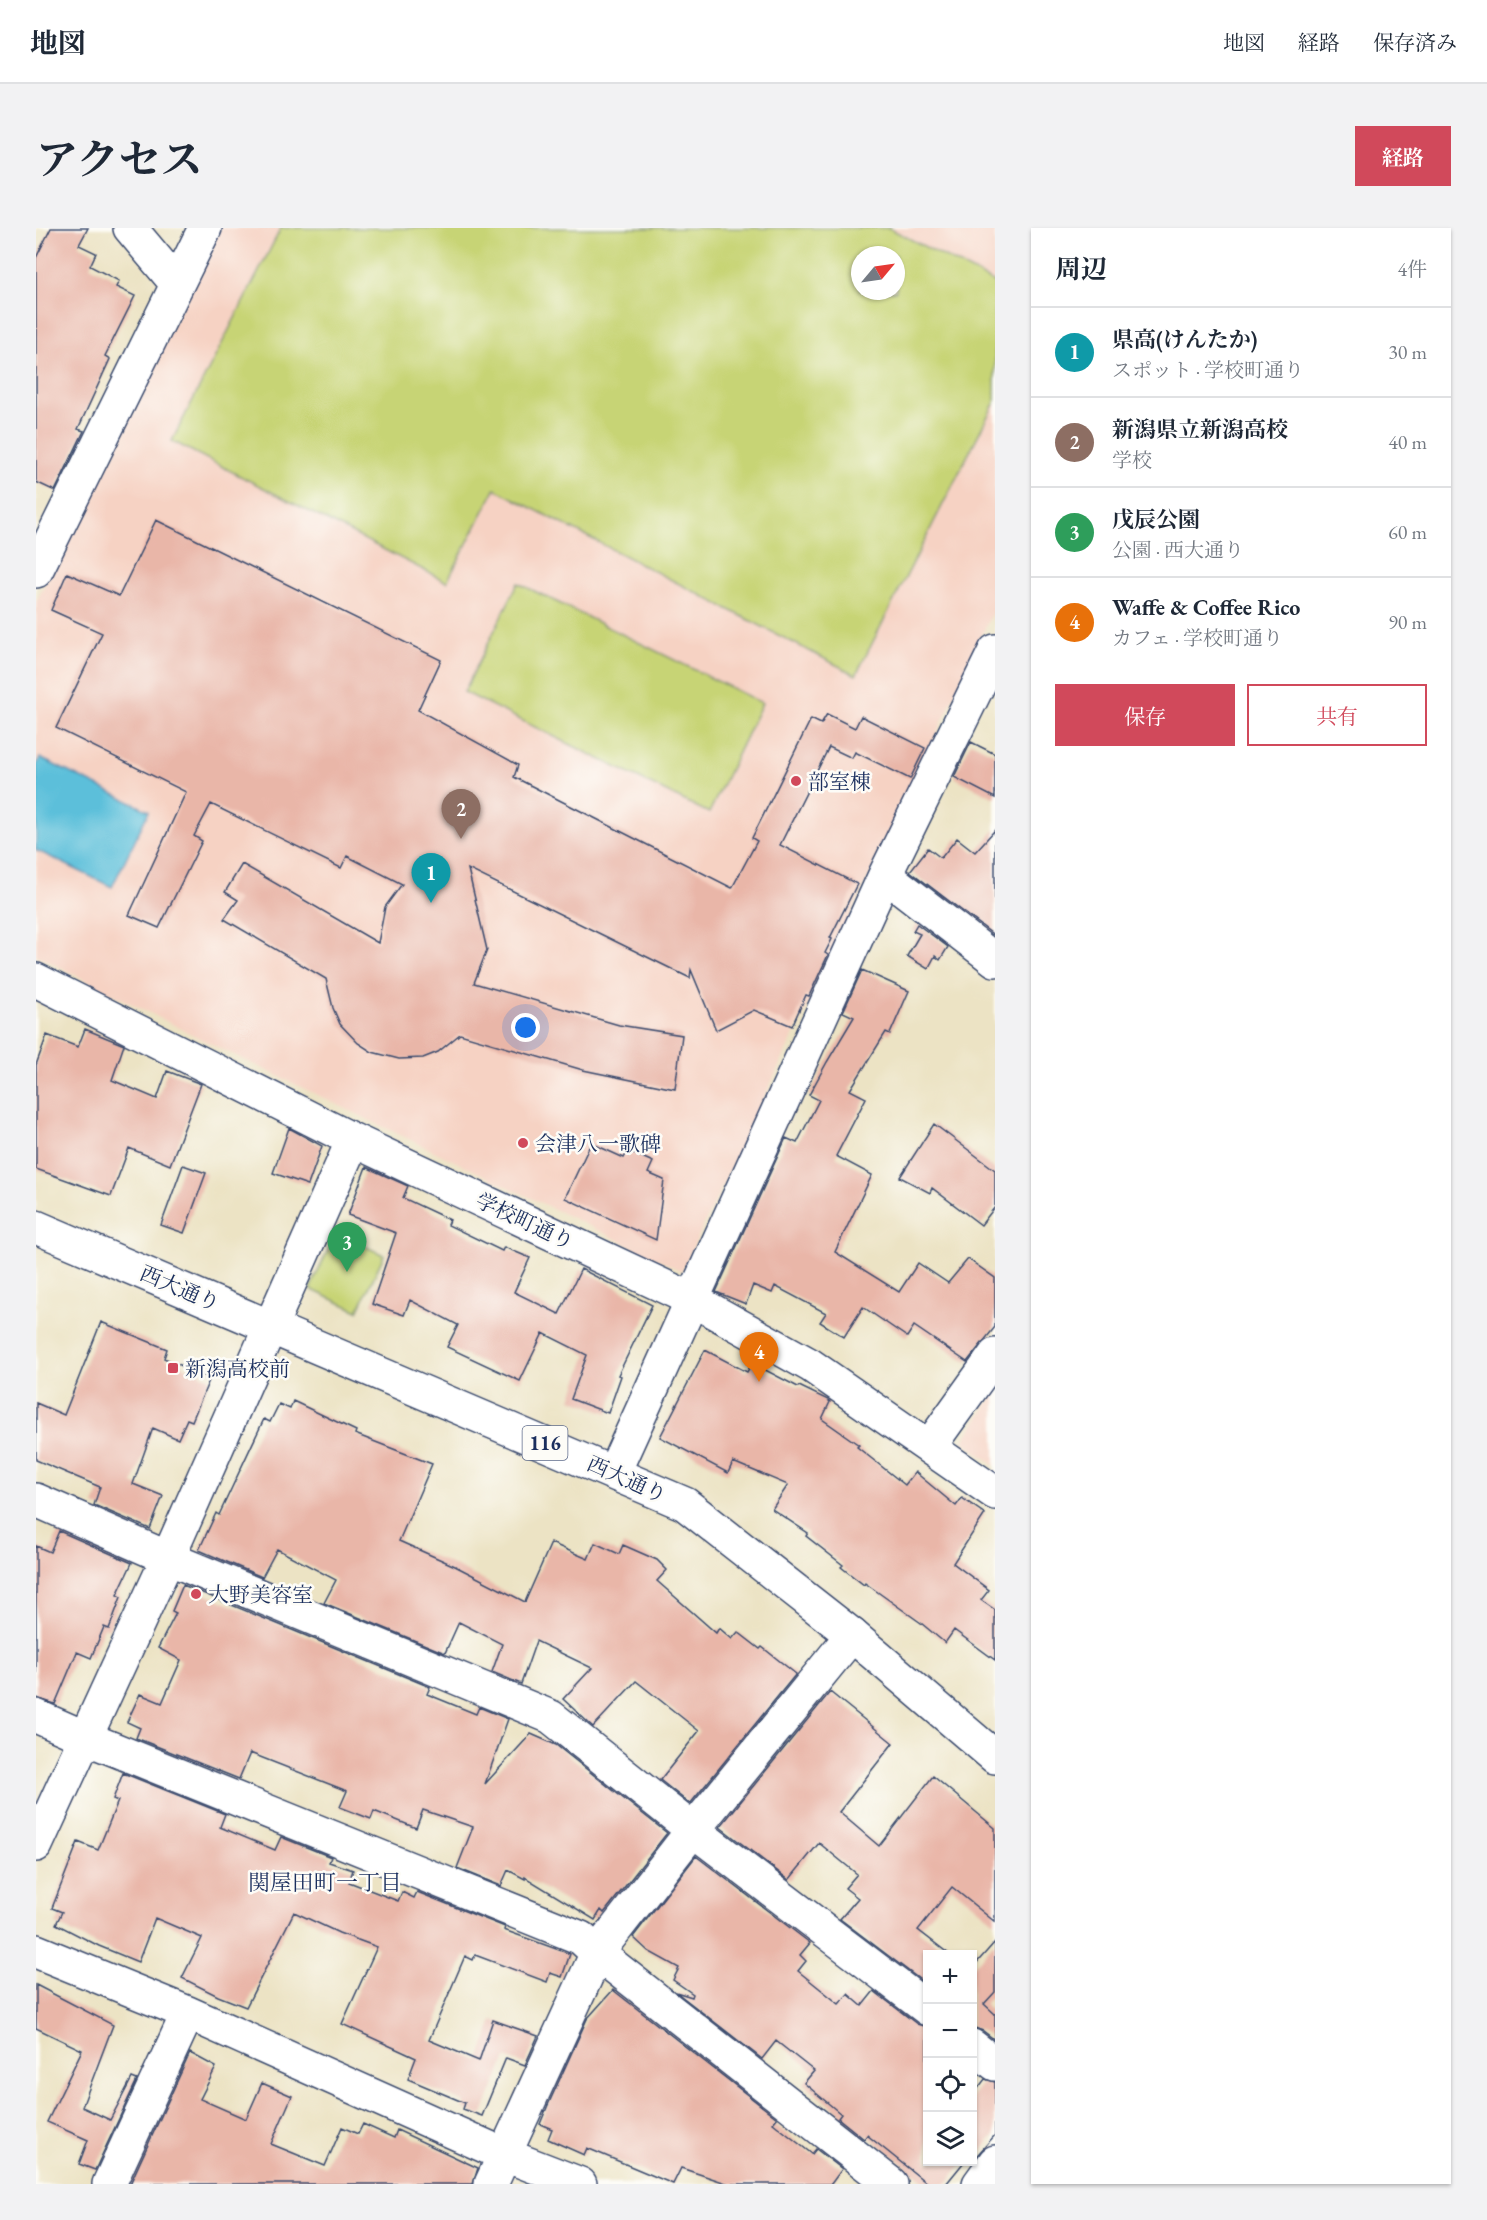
<!DOCTYPE html>
<html lang="ja">
<head>
<meta charset="utf-8">
<style>
	:root { --surface:#fff; --page:#f2f2f3; --text:#1f2937; --muted:#747a83; --line:#e0e1e3; --accent:#d1495b }
	body { margin:0; font-family:"EB Garamond","Noto Serif JP",serif; background:var(--page); color:var(--text) }
	.controls { position:absolute; right:18px; bottom:18px; display:grid; overflow:hidden; border-radius:0px; box-shadow:0 2px 4px #0004 }
	.controls button { width:54px; height:54px; display:grid; place-items:center; padding:0; border:0; border-bottom:2px solid var(--line); background:var(--surface); color:var(--text); font:30px sans-serif }
	.compass { position:absolute; left:815px; top:18px; width:54px; height:54px; border-radius:50%; background:var(--surface); box-shadow:0 2px 4px #0004; rotate:61deg }
	.you { position:absolute; left:490px; top:800px; width:21px; height:21px; margin:-15px; border:4px solid #fff; border-radius:50%; background:#1a73e8; box-shadow:0 0 0 9px #1a73e833 }
	.badge { display:grid; place-items:center; width:39px; height:39px; border-radius:50%; background:var(--accent); color:#fff; font-size:20px; font-weight:700 }
	.pin { position:absolute; translate:-50% -50px; filter:drop-shadow(0 2px 3px #0008) }
	.pin::after { content:''; position:absolute; top:32px; width:21px; height:18px; background:inherit; clip-path:polygon(0 0,100% 0,50% 100%) }
	.list { margin:0; padding:0; list-style:none }
	h2 { display:flex; justify-content:space-between; align-items:center; height:78px; margin:0; padding:0 24px; font-size:26px }
	h2 small { font-size:20px; font-weight:400; color:var(--muted) }
	.list li { display:grid; grid-template-columns:39px 1fr auto; gap:18px; align-items:center; box-sizing:border-box; height:90px; padding:0 24px; border-top:2px solid var(--line) }
	.list b { display:block; font-size:22px; white-space:nowrap }
	.list p { margin:0; font-size:20px; white-space:nowrap; color:var(--muted) }
	.list em { font-size:20px; font-style:normal; color:var(--muted) }
	.actions { display:flex; gap:12px; padding:18px 24px }
	.actions a { flex:1; padding:14px 0; border:2px solid var(--accent); border-radius:0px; text-align:center; font-size:21px; color:var(--accent) }
	.actions .main { background:var(--accent); color:#fff }
	.icon { flex:none; width:33px; height:33px; fill:none; stroke:currentColor; stroke-width:2; stroke-linecap:round; stroke-linejoin:round }
	.map { position:relative; flex:none; width:959px; height:1956px; overflow:hidden; border-radius:0px }
	header { display:flex; align-items:center; gap:36px; box-sizing:border-box; height:84px; padding:0 30px; background:var(--surface); border-bottom:2px solid var(--line) }
	header strong { font-size:28px }
	nav { display:flex; gap:33px; margin-inline-start:auto; font-size:21px }
	.intro { display:flex; align-items:center; justify-content:space-between; box-sizing:border-box; height:144px; padding:0 36px }
	h1 { margin:0; font-size:42px }
	.button { padding:15px 27px; border-radius:0px; background:var(--accent); color:#fff; font-size:21px; font-weight:700 }
	main { display:flex; gap:36px; padding:0 36px }
	aside { flex:1; background:var(--surface); border-radius:0px; box-shadow:0 2px 4px #0004 }
	.map>svg:first-child { display:block }
	.built { fill:#f6d2c3; fill-rule:evenodd }
	.green { fill:#c7d475; stroke:#71826a; stroke-width:1.5; fill-rule:evenodd }
	.water { fill:#5cbfda; stroke:#3c779c; stroke-width:1.5 }
	.building { fill:#e9b6a8 }
	.lines { fill:none; stroke-linecap:round; stroke-linejoin:round }
	.minor-casing { stroke:#3a4a6d; stroke-width:36 }
	.highway-casing { stroke:#3a4a6d; stroke-width:36 }
	.minor { stroke:#fff; stroke-width:33 }
	.highway { stroke:#fff; stroke-width:33 }
	.poi-dot { fill:#d1495b; stroke:#fdfcf7; stroke-width:2 }
	.labels { text-anchor:middle; dominant-baseline:central; stroke-width:5; stroke-linejoin:round; paint-order:stroke }
	.shield { fill:#fdfcf7; stroke:#5f6c8c; stroke-width:1.5 }
	.shield-label { font-size:20px; font-weight:bold; fill:#1b2f5e }
	.poi-label { font-size:21px; fill:#1b2f5e; stroke:#fdfcf7; text-anchor:start }
	.street-label { font-size:21px; fill:#1b2f5e; stroke:#fdfcf7 }
	.neighbourhood-label { font-size:22px; fill:#1b2f5e; stroke:#fdfcf7 }
</style>
</head>
<body>
<header>
<strong>地図</strong>
<nav><a>地図</a><a>経路</a><a>保存済み</a></nav>
</header>
<div class="intro"><h1>アクセス</h1><a class="button">経路</a></div>
<main>
<div class="map">
<svg width="959" height="1956" viewBox="0 0 959 1956">
	<rect width="100%" height="100%" fill="#fdfcf7"/>
	<filter id="ink" filterUnits="userSpaceOnUse"><feTurbulence type="fractalNoise" baseFrequency=".0167" numOctaves="2"/><feDisplacementMap in="SourceGraphic" scale="12" xChannelSelector="R" yChannelSelector="G"/><feConvolveMatrix kernelMatrix="1 2 1 2 8 2 1 2 1" color-interpolation-filters="sRGB"/></filter>
	<filter id="wash" filterUnits="userSpaceOnUse"><feTurbulence type="fractalNoise" baseFrequency=".008" numOctaves="4" result="noise"/><feDisplacementMap in="SourceGraphic" scale="24" xChannelSelector="R" yChannelSelector="G"/><feGaussianBlur stdDeviation="1.35" result="paint"/><feColorMatrix in="noise" values="0 0 0 0 0 0 0 0 0 0 0 0 0 0 0 0 0 1.4 0 .05"/><feComposite in="paint" operator="in"/></filter>
	<g filter="url(#wash)">
		<rect width="100%" height="100%" fill="#ece3c4"/>
		<!-- built -->
		<path class="built" d="M 184,0 L 959,0 L 959,379 L 897,514 L 646,1043 L 163,810 L 0,727 L 0,374 ZM 824,27 L 860,27 L 860,63 L 824,63 Z
			M 959,1165 L 959,1238 L 927,1213 Z"/>
		<!-- green -->
		<path class="green" d="M 245,0 L 853,0 L 959,55 L 959,174 L 820,447 L 459,261 L 411,354 L 136,213 ZM 824,27 L 860,27 L 860,63 L 824,63 Z
			M 482,355 L 726,475 L 673,585 L 428,464 Z
			M 300,1005 L 348,1027 L 322,1083 L 274,1061 Z"/>
		<!-- water -->
		<path class="water" d="M 4,530 L 113,583 L 76,659 L 0,622 L 0,537 Z"/>
		<g id="blocks">
			<!-- building -->
			<path class="building" d="M 15,0 L 52,0 L 43,17 L 60,25 L 54,38 L 83,53 L 80,59 L 99,68 L 69,128 L 74,131 L 42,201 L 48,203 L 19,263 L 0,254 L 0,30 Z
				M 120,292 L 405,432 L 382,482 L 482,537 L 478,549 L 696,660 L 721,613 L 716,610 L 775,491 L 785,496 L 791,486 L 819,500 L 825,488 L 889,520 L 874,551 L 819,524 L 816,530 L 793,519 L 744,617 L 821,656 L 794,710 L 796,711 L 789,725 L 792,727 L 773,768 L 770,767 L 756,798 L 718,782 L 680,802 L 655,742 L 654,750 L 432,641 L 451,722 L 438,755 L 583,797 L 646,807 L 639,861 L 547,842 L 424,806 L 402,824 L 387,830 L 363,831 L 336,824 L 322,815 L 304,796 L 297,780 L 290,751 L 188,691 L 202,672 L 189,664 L 206,636 L 342,715 L 349,679 L 366,656 L 311,628 L 305,640 L 175,576 L 158,608 L 166,613 L 123,700 L 93,687 L 150,564 L 20,500 L 66,405 L 15,382 L 31,345 L 83,368 Z
				M 935,514 L 959,526 L 959,570 L 918,549 Z
				M 959,602 L 959,708 L 874,643 L 892,620 L 905,630 L 921,610 L 939,624 Z
				M 881,696 L 912,719 L 904,732 L 899,728 L 892,741 L 871,728 L 884,706 L 877,703 Z
				M 826,742 L 873,763 L 854,806 L 850,804 L 814,862 L 830,870 L 800,928 L 836,947 L 799,1024 L 863,1064 L 882,1035 L 912,1055 L 932,1031 L 959,1050 L 959,1099 L 931,1134 L 878,1098 L 871,1109 L 827,1079 L 808,1109 L 784,1094 L 790,1085 L 739,1058 L 736,1065 L 717,1057 L 710,1076 L 680,1064 L 750,910 L 761,915 L 783,872 L 773,867 L 791,834 L 818,789 L 807,784 Z
				M 49,801 L 88,817 L 76,852 L 121,871 L 131,843 L 165,856 L 134,937 L 93,920 L 75,968 L 0,941 L 0,837 L 11,807 L 42,819 Z
				M 898,896 L 959,942 L 959,979 L 945,997 L 896,960 L 894,965 L 864,949 Z
				M 253,900 L 286,918 L 272,957 L 237,945 Z
				M 555,915 L 588,930 L 592,923 L 617,934 L 612,945 L 628,952 L 620,1012 L 529,970 Z
				M 147,937 L 170,945 L 148,1005 L 125,997 Z
				M 330,939 L 372,958 L 367,970 L 414,992 L 412,997 L 466,1023 L 468,1019 L 494,1030 L 478,1064 L 523,1086 L 545,1041 L 616,1077 L 582,1147 L 585,1148 L 572,1185 L 535,1171 L 551,1127 L 507,1105 L 484,1153 L 411,1119 L 422,1097 L 374,1072 L 368,1087 L 336,1076 L 360,1005 L 312,987 Z
				M 65,1094 L 131,1121 L 128,1130 L 174,1150 L 156,1193 L 151,1191 L 142,1211 L 117,1200 L 97,1256 L 127,1268 L 114,1301 L 58,1277 L 64,1259 L 0,1232 L 0,1175 L 28,1187 Z
				M 669,1122 L 711,1144 L 716,1135 L 762,1159 L 763,1158 L 792,1172 L 794,1174 L 786,1191 L 823,1217 L 821,1219 L 869,1257 L 879,1244 L 920,1278 L 926,1270 L 949,1286 L 917,1335 L 953,1362 L 945,1372 L 959,1382 L 959,1432 L 918,1402 L 909,1415 L 885,1395 L 829,1355 L 828,1357 L 805,1339 L 807,1337 L 770,1308 L 772,1305 L 736,1281 L 752,1257 L 697,1234 L 692,1245 L 624,1209 Z
				M 257,1173 L 320,1203 L 319,1206 L 396,1236 L 363,1313 L 419,1338 L 489,1374 L 515,1315 L 552,1331 L 559,1315 L 583,1326 L 587,1317 L 621,1332 L 631,1342 L 621,1353 L 680,1405 L 683,1400 L 696,1411 L 702,1404 L 724,1421 L 726,1419 L 760,1446 L 654,1576 L 624,1552 L 663,1503 L 600,1453 L 557,1499 L 527,1471 L 556,1440 L 500,1413 L 485,1456 L 456,1444 L 466,1416 L 423,1394 L 409,1425 L 288,1375 L 300,1352 L 241,1321 L 226,1349 L 163,1322 L 180,1285 L 183,1287 L 228,1191 L 234,1194 L 243,1176 L 254,1181 Z
				M 23,1303 L 96,1335 L 81,1367 L 85,1369 L 73,1401 L 68,1399 L 55,1430 L 41,1424 L 19,1476 L 0,1470 L 0,1318 L 14,1324 Z
				M 147,1357 L 394,1459 L 391,1466 L 440,1486 L 443,1479 L 472,1491 L 449,1556 L 495,1506 L 520,1517 L 631,1605 L 568,1685 L 565,1682 L 559,1692 L 489,1649 L 489,1651 L 472,1642 L 465,1658 L 421,1640 L 437,1599 L 387,1582 L 380,1600 L 338,1583 L 335,1591 L 304,1579 L 311,1563 L 214,1525 L 203,1551 L 100,1510 L 104,1500 L 91,1494 L 104,1466 L 126,1475 L 145,1432 L 122,1420 L 140,1385 L 136,1383 Z
				M 794,1464 L 857,1515 L 803,1584 L 843,1618 L 897,1548 L 959,1600 L 959,1694 L 916,1659 L 882,1702 L 913,1726 L 891,1726 L 891,1757 L 804,1691 L 822,1670 L 809,1660 L 821,1646 L 783,1615 L 753,1652 L 684,1599 Z
				M 87,1545 L 189,1586 L 184,1599 L 239,1622 L 245,1609 L 295,1629 L 293,1634 L 317,1642 L 313,1654 L 362,1673 L 366,1664 L 378,1670 L 381,1664 L 469,1699 L 468,1702 L 534,1726 L 526,1749 L 514,1745 L 511,1754 L 439,1727 L 437,1732 L 429,1728 L 393,1812 L 443,1833 L 457,1792 L 502,1808 L 489,1837 L 470,1830 L 446,1888 L 427,1881 L 429,1875 L 372,1851 L 380,1830 L 306,1796 L 341,1719 L 303,1705 L 258,1684 L 210,1779 L 182,1768 L 146,1750 L 166,1710 L 119,1690 L 102,1734 L 63,1718 L 20,1696 L 26,1684 L 16,1680 L 42,1614 L 62,1622 L 82,1573 L 77,1571 Z
				M 660,1628 L 774,1715 L 764,1727 L 770,1733 L 762,1743 L 803,1776 L 812,1766 L 826,1778 L 838,1763 L 881,1796 L 891,1799 L 891,1934 L 928,1934 L 910,1956 L 892,1956 L 831,1907 L 828,1911 L 802,1890 L 805,1886 L 768,1855 L 778,1843 L 740,1813 L 726,1831 L 640,1764 L 656,1769 L 657,1766 L 637,1752 L 643,1740 L 612,1723 L 597,1709 Z
				M 959,1714 L 959,1764 L 948,1776 L 959,1786 L 959,1812 L 947,1803 L 936,1799 L 936,1740 Z
				M 0,1757 L 77,1797 L 46,1879 L 74,1892 L 96,1850 L 101,1852 L 59,1942 L 43,1936 L 52,1912 L 11,1894 L 46,1822 L 0,1800 Z
				M 577,1762 L 741,1890 L 737,1895 L 776,1926 L 780,1921 L 806,1941 L 795,1956 L 693,1956 L 645,1940 L 637,1956 L 551,1920 L 548,1927 L 512,1911 L 516,1901 L 504,1896 L 512,1877 L 551,1791 Z
				M 154,1825 L 180,1839 L 164,1871 L 210,1891 L 226,1855 L 256,1868 L 235,1916 L 289,1938 L 306,1899 L 322,1906 L 327,1896 L 358,1910 L 361,1902 L 442,1940 L 437,1956 L 94,1956 Z
				M 949,1851 L 959,1854 L 959,1907 L 936,1933 L 936,1868 Z"/>
		</g>
	</g>
	<g filter="url(#ink)">
		<use href="#blocks" fill-opacity="0" stroke="#3a4a6d" stroke-width="1.5"/>
		<g class="lines">
			<!-- minor casing -->
			<g class="minor-casing">
				<path id="minor" d="M 94,0 L 141,56
					M 0,343 L 169,0
					M 849,647 L 959,732
					M 0,752 L 317,912 L 655,1071 L 774,1137 L 959,1265
					M 893,1219 L 959,1127
					M 578,1244 L 849,647 L 959,423
					M 0,1272 L 132,1330 L 515,1489 L 657,1602 L 892,1781
					M 0,1488 L 50,1510 L 545,1710 L 561,1725 L 855,1956
					M 0,1617 L 132,1330 L 317,912
					M 0,1723 L 152,1785 L 469,1927 L 544,1956
					M 936,1818 L 959,1836
					M 73,1956 L 152,1785
					M 455,1956 L 561,1725 L 657,1602 L 816,1407
					M 943,1956 L 959,1934"/>
			</g>
			<!-- highway casing -->
			<g class="highway-casing">
				<path id="highway" d="M 0,999 L 649,1276 L 816,1407 L 959,1529"/>
			</g>
			<!-- minor -->
			<use href="#minor" class="minor"/>
			<!-- highway -->
			<use href="#highway" class="highway"/>
		</g>
	</g>
	<!-- markers -->
	<g class="poi-dot">
		<circle cx="760" cy="553" r="6"/>
		<circle cx="487" cy="915" r="6"/>
		<rect x="131" y="1134" width="12" height="12" rx="3"/>
		<circle cx="160" cy="1366" r="6"/>
	</g>
	<g class="labels">
		<!-- shield labels -->
		<rect class="shield" x="486.5" y="1198" width="45" height="34" rx="4.5"/>
		<g class="shield-label">
			<text x="509" y="1215">116</text>
		</g>
		<!-- poi labels -->
		<g class="poi-label">
			<text x="772" y="553">部室棟</text>
			<text x="499" y="915">会津八一歌碑</text>
			<text x="149" y="1140">新潟高校前</text>
			<text x="172" y="1366">大野美容室</text>
		</g>
		<!-- street labels -->
		<g class="street-label">
			<text transform="translate(489 993) rotate(25)">学校町通り</text>
			<text transform="translate(144 1060) rotate(23)">西大通り</text>
			<text transform="translate(591 1251) rotate(24)">西大通り</text>
		</g>
		<!-- neighbourhood labels -->
		<g class="neighbourhood-label">
			<text x="289" y="1654">関屋田町一丁目</text>
		</g>
	</g>
</svg>
<div class="controls">
<button>+</button>
<button>−</button>
<button><svg class="icon" aria-label="locate" viewBox="0 0 24 24"><circle cx="12" cy="12" r="6"/><path d="M12 2v4M12 18v4M2 12h4M18 12h4"/></svg></button>
<button><svg class="icon" aria-label="layers" viewBox="0 0 24 24"><path d="M12 4l9 5-9 5-9-5zM3 14l9 5 9-5"/></svg></button>
</div>
<svg class="compass" viewBox="-18 -18 36 36"><path d="M0-13l5 13h-10z" fill="#e53935"/><path d="M0 13l5-13h-10z" fill="#747a83"/></svg>
<div class="you"></div>
<div class="pin badge" style="left:395px;top:675px;background:#0f9aa8">1</div>
<div class="pin badge" style="left:425px;top:611px;background:#8d6e63">2</div>
<div class="pin badge" style="left:311px;top:1044px;background:#2e9e5b">3</div>
<div class="pin badge" style="left:723px;top:1154px;background:#e8710a">4</div>
</div>
<aside>
<h2>周辺<small>4件</small></h2>
<ul class="list">
<li><span class="badge" style="background:#0f9aa8">1</span><div><b>県高(けんたか)</b><p>スポット · 学校町通り</p></div><em>30 m</em></li>
<li><span class="badge" style="background:#8d6e63">2</span><div><b>新潟県立新潟高校</b><p>学校</p></div><em>40 m</em></li>
<li><span class="badge" style="background:#2e9e5b">3</span><div><b>戊辰公園</b><p>公園 · 西大通り</p></div><em>60 m</em></li>
<li><span class="badge" style="background:#e8710a">4</span><div><b>Waffe &amp; Coffee Rico</b><p>カフェ · 学校町通り</p></div><em>90 m</em></li>
</ul>
<div class="actions"><a class="main">保存</a><a>共有</a></div>
</aside>
</main>
</body>
</html>
